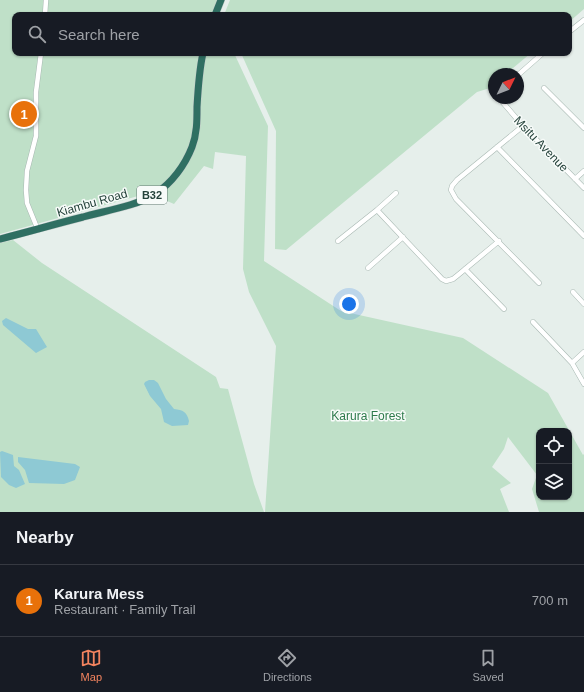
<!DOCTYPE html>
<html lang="en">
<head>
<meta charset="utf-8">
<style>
	:root { --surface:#171b24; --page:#20242c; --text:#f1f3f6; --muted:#9ea1a6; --line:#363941; --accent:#f4845f }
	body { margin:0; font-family:Arial,sans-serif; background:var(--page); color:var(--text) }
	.controls { position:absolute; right:12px; bottom:12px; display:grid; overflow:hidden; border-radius:8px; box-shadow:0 1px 3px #0004 }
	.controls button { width:36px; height:36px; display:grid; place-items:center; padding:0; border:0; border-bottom:1px solid var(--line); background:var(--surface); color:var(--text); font:20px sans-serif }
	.compass { position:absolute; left:488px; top:68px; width:36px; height:36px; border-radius:50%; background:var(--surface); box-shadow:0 1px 3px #0004; rotate:47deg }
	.you { position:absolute; left:349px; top:304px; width:14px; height:14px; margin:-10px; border:3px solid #fff; border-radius:50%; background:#1a73e8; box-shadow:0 0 0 6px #1a73e833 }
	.badge { display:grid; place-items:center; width:26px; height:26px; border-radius:50%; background:var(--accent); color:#fff; font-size:13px; font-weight:700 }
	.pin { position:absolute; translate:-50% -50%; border:2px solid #fff; box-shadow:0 1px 4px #0006 }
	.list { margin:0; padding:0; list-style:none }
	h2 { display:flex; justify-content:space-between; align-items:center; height:52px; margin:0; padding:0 16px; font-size:17px }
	h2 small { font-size:13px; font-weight:400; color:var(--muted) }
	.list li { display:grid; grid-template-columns:26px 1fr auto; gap:12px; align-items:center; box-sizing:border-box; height:72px; padding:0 16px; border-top:1px solid var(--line) }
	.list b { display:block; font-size:15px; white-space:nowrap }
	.list p { margin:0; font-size:13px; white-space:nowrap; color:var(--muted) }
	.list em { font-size:13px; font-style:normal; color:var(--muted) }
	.icon { flex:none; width:22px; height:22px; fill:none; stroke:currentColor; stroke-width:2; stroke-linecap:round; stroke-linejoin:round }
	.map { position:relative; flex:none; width:584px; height:512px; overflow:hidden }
	.search { position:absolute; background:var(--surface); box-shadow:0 1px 3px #0004; left:12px; right:12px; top:12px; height:44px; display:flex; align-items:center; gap:10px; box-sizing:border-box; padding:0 14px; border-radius:8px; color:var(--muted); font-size:15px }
	.sheet { height:124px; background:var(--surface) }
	nav { display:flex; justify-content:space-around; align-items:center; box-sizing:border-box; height:56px; border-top:1px solid var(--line); background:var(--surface); font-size:11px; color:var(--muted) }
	nav a { display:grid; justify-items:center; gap:2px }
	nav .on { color:var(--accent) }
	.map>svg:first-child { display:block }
	.green { fill:#bfe0c8; fill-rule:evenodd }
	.water { fill:#8ec9d4 }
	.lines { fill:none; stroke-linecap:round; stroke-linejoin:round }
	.minor-casing { stroke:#a8b8b2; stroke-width:5.5 }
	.highway-casing { stroke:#c2cac8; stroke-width:8 }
	.minor { stroke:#fff; stroke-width:4.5 }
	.highway { stroke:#2f6f62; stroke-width:7 }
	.labels { text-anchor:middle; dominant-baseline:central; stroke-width:3; stroke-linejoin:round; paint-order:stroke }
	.shield { fill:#f7fbf9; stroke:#637a73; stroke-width:1 }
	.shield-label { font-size:11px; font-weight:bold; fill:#24423a }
	.street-label { font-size:12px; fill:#24423a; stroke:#f7fbf9 }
	.park-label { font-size:12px; fill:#2d7a4b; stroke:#f7fbf9 }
</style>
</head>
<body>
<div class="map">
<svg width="584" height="512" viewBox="0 0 584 512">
	<rect width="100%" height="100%" fill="#e6efeb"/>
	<!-- green -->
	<path class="green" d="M 0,0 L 218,0 L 216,15 L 15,15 L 15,53 L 234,53 L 268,126 L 264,261 L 341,311 L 463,338 L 548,393 L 583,455 L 584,454 L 584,512 L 539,512 L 532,489 L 537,475 L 508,437 L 504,449 L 492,467 L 511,483 L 500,489 L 509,512 L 265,512 L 276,346 L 249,292 L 243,269 L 246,156 L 215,152 L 213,169 L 204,166 L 174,204 L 149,193 L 0,234 ZM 539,431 L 569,431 L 569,497 L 539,497 Z
		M 230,0 L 584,0 L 584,9 L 569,22 L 569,15 L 224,15 Z
		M 241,53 L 531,53 L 506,74 L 494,74 L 494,84 L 490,88 L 477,92 L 286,250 L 275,249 L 276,131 Z
		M 13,240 L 42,263 L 216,377 L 220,388 L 228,389 L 254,484 L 264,512 L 0,512 L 0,243 Z"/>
	<!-- water -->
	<path class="water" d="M 6,318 L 28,329 L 36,329 L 47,347 L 36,353 L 3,325 L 2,321 Z
		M 149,380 L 154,380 L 158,383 L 166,399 L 174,409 C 183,410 187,412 189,421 L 188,425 L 172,426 L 164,422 L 161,409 L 150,396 L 144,384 L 145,382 Z
		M 2,451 L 13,455 L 14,466 L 19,470 L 25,484 L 16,488 L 9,485 L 1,477 L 0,452 Z
		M 18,457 L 75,464 L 80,467 L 75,480 L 64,484 L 29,483 L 25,470 L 18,462 Z"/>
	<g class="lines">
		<!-- minor casing -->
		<g class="minor-casing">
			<path id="minor" d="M 45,15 L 46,0
				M 569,32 L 584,20
				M 518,75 L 543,53
				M 544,88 L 584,128
				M 499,98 L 523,126 L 584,188
				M 523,126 L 457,180 L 452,186 L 451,190 L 456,199 L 539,283
				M 497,147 L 584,236
				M 575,179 L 584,171
				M 377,210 L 442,279 L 446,281 L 453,279 L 458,275 L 499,241
				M 38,230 L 27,203 L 26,190 L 27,171 L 36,136 L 36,92 L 41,53
				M 338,241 L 377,210 L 396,193
				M 368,268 L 403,237
				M 465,269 L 504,309
				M 573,292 L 584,304
				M 533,322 L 572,363 L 584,384
				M 572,363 L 584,352"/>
		</g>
		<!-- highway casing -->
		<g class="highway-casing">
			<path id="highway" d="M 215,15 L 221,0
				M 0,239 C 28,232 55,224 83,217 C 104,211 137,206 155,194 C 172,183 185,165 192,147 C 197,134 197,121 197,107 C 198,89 199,71 203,53"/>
		</g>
		<!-- minor -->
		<use href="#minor" class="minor"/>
		<!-- highway -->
		<use href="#highway" class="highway"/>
	</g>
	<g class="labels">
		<!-- shield labels -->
		<rect class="shield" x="137" y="186" width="30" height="18" rx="3"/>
		<g class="shield-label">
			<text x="152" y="195">B32</text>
		</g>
		<!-- street labels -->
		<g class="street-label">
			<text transform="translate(541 144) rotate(46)">Msitu Avenue</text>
			<text transform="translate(92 203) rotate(-16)">Kiambu Road</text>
		</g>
		<!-- park labels -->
		<g class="park-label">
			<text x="368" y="416">Karura Forest</text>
		</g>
	</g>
</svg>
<div class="controls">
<button><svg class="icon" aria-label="locate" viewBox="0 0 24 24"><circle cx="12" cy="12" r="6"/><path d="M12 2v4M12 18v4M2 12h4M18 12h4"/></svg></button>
<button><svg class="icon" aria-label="layers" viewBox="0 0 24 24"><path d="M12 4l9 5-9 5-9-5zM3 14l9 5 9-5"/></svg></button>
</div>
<svg class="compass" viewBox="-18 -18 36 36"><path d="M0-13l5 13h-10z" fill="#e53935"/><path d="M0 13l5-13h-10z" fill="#9ea1a6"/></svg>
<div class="you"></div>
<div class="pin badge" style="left:24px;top:114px;background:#e8710a">1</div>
<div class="search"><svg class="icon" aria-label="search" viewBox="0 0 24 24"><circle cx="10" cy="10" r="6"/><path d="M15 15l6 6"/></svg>Search here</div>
</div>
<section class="sheet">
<h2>Nearby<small></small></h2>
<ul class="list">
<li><span class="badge" style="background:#e8710a">1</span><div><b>Karura Mess</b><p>Restaurant · Family Trail</p></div><em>700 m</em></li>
</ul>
</section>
<nav>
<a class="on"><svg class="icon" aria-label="map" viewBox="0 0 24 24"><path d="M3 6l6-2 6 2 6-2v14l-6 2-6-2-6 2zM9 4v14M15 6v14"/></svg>Map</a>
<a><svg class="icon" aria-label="directions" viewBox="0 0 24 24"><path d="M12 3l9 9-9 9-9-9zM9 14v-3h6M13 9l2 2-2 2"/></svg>Directions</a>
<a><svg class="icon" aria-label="saved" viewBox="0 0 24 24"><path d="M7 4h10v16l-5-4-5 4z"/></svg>Saved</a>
</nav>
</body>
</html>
